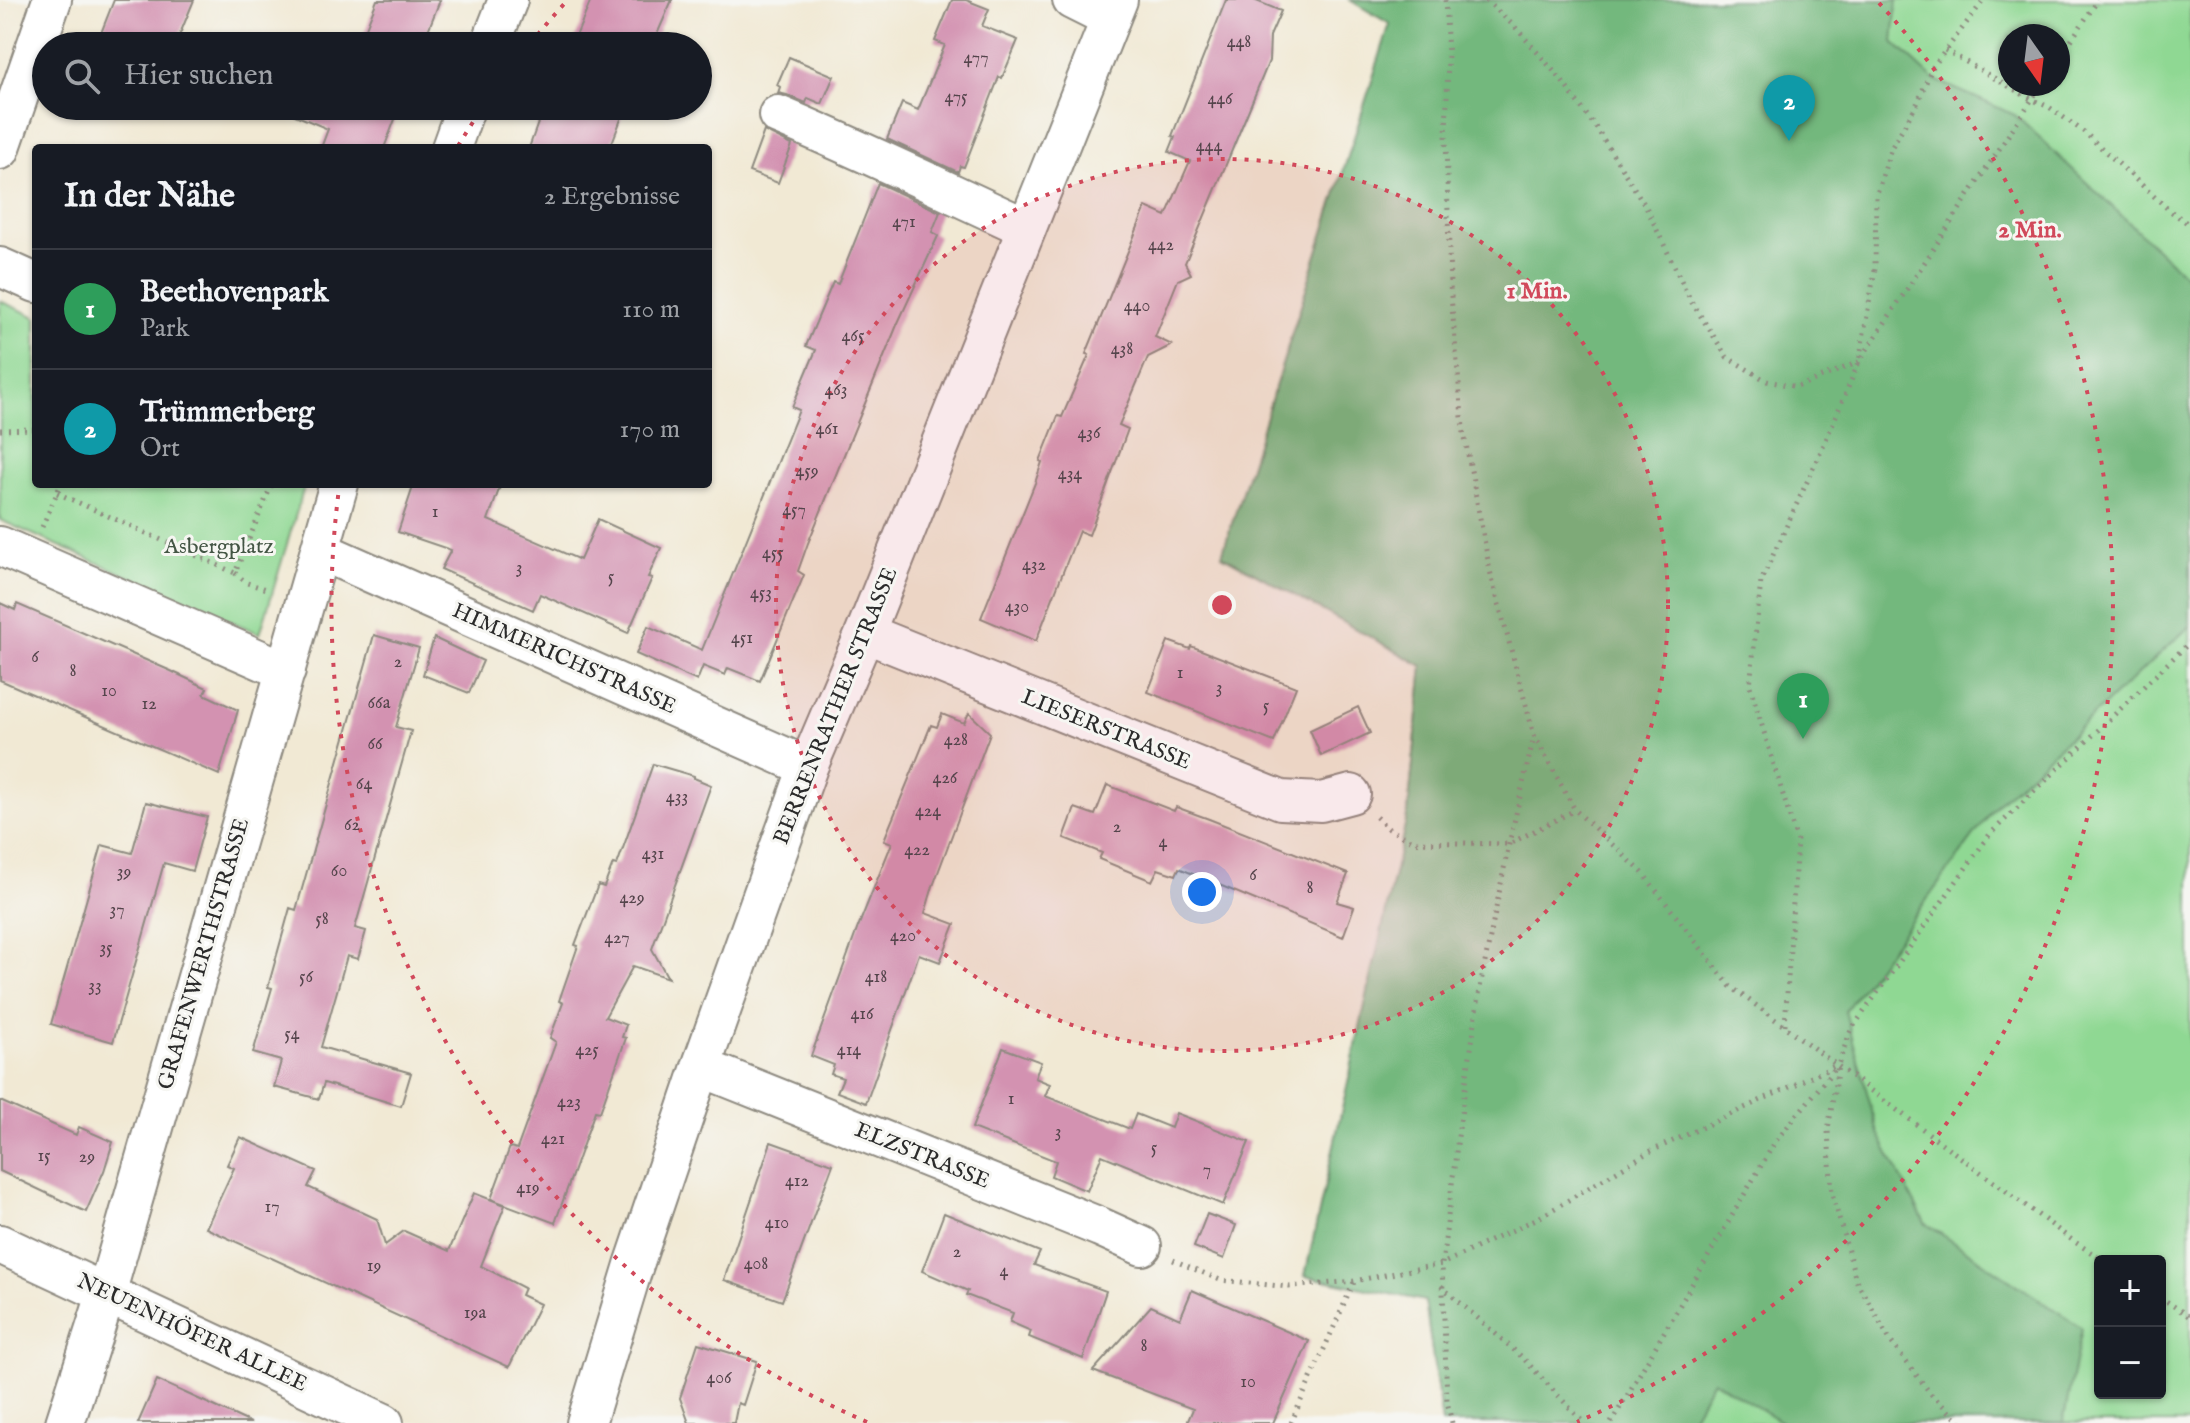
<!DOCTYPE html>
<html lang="de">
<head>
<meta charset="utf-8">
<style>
	:root { --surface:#171b24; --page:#20242c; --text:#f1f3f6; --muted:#9ea1a6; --line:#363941; --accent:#0f766e }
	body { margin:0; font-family:"IM FELL English",serif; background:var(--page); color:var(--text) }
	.controls { position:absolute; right:24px; bottom:24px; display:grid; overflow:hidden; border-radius:8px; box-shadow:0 2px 6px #0004 }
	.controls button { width:72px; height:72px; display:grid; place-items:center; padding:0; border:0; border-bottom:2px solid var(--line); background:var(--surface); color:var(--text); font:40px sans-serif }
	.compass { position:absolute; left:1998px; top:24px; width:72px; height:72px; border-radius:50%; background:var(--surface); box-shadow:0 2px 6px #0004; rotate:166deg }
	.you { position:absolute; left:1202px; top:892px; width:28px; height:28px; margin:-20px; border:6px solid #fff; border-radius:50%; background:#1a73e8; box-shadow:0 0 0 12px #1a73e833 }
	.badge { display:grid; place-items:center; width:52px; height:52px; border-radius:50%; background:var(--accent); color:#fff; font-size:26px; font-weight:700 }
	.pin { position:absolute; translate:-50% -66px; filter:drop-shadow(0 2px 4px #0008) }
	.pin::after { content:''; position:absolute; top:42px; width:28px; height:24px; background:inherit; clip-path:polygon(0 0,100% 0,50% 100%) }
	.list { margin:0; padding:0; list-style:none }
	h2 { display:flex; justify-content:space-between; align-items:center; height:104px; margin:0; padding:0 32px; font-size:34px }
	h2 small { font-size:26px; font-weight:400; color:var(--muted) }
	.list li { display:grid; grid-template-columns:52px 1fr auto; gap:24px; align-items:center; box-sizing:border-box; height:120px; padding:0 32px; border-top:2px solid var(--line) }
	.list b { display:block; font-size:30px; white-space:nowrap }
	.list p { margin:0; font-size:26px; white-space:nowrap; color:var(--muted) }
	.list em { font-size:26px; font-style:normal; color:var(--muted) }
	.icon { flex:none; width:44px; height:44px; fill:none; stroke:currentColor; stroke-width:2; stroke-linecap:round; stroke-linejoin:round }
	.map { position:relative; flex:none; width:2190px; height:1423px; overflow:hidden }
	.search { position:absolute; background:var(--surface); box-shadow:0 2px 6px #0004; left:32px; top:32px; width:680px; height:88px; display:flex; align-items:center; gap:20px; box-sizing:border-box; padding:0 28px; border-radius:44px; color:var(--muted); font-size:30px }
	.panel { position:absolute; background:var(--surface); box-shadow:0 2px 6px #0004; left:32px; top:144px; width:680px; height:344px; border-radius:8px }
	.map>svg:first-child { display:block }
	.green { fill:#8fd893; stroke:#5d825f; stroke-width:2; fill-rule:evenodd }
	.forest { fill:#73b87d; stroke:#4f7254; stroke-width:2 }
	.building { fill:#d392b1 }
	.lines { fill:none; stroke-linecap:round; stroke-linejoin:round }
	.minor-casing { stroke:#8e8a80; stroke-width:42 }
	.path { stroke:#8e8a80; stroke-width:5; stroke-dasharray:2 6; stroke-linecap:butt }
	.minor { stroke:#fff; stroke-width:38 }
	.ring { fill:none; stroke:#d1495b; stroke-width:4; stroke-dasharray:4 8 }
	.labels { text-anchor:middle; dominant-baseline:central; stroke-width:6; stroke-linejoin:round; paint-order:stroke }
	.number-label { font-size:18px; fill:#55454c }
	.park-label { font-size:22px; fill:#445645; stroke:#f6f6f2 }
	.street-label { font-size:22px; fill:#2b2b2b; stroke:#f6f6f2 }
	.centre { fill:#d1495b; stroke:#f6f6f2; stroke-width:4 }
	.ring-label { font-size:24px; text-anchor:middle; font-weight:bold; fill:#d1495b; stroke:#f6f6f2; stroke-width:6; stroke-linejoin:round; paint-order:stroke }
</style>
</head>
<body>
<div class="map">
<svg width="2190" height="1423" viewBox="0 0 2190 1423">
	<rect width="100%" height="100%" fill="#f6f6f2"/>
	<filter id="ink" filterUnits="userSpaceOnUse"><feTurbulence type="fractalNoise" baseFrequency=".0125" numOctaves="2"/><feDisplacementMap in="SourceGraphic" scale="16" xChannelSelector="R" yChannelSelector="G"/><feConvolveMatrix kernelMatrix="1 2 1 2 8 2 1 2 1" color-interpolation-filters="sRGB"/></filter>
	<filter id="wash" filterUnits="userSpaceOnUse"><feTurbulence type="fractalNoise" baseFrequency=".006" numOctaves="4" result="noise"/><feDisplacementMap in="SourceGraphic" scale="32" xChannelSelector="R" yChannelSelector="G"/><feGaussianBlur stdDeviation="1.8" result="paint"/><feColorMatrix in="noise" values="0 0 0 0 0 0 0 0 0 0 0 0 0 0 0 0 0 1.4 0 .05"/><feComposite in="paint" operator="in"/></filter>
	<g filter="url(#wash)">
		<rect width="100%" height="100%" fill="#f1e9d4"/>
		<!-- green -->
		<path class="green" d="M 1350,0 L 2190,0 L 2190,1423 L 1442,1423 L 1425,1301 L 1305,1276 L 1408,812 L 1423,666 L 1222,555 L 1390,24 ZM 2010,36 L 2058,36 L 2058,84 L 2010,84 ZM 2100,1261 L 2160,1261 L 2160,1393 L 2100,1393 Z
			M 0,301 L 36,317 L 36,484 L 305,484 L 260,634 L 0,520 Z"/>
		<!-- forest -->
		<path class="forest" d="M 1350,0 L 1897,0 L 1893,42 L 1933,79 L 2015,115 L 2190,280 L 2190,626 L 1998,803 L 1845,1011 L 1878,1133 L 1925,1223 L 2082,1328 L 2063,1423 L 1783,1423 L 1713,1380 L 1689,1423 L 1442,1423 L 1425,1301 L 1305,1276 L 1408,812 L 1423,666 L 1222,555 L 1390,24 Z"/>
		<g id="blocks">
			<!-- building -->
			<path class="building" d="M 114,0 L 194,0 L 175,46 L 96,46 Z
				M 377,0 L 440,0 L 422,46 L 359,46 Z
				M 591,0 L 672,0 L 652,46 L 572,46 Z
				M 952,0 L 966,0 L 989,9 L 982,26 L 1018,40 L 1002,78 L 999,77 L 964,167 L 960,166 L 958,172 L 887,139 L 902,103 L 918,110 L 945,45 L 935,41 Z
				M 1226,0 L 1254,0 L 1281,11 L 1270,36 L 1269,61 L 1185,263 L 1191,274 L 1178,280 L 1155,337 L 1172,345 L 1148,357 L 1119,425 L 1128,429 L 1089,535 L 1079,531 L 1036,641 L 981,618 L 1035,483 L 1042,462 L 1040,461 L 1058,416 L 1062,417 L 1089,355 L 1086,354 L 1146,207 L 1166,216 L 1190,161 L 1169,152 L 1175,137 L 1172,136 Z
				M 789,57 L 834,76 L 822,104 L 808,98 L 806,103 L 787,95 L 778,93 L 780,87 L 777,85 Z
				M 274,106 L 400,106 L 384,148 L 321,148 L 328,129 Z
				M 544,106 L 626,106 L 610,148 L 529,148 Z
				M 764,131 L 792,145 L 778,183 L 749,172 Z
				M 878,183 L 940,212 L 932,232 L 938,236 L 897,325 L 808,543 L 798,571 L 804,575 L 760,681 L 728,668 L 725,675 L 703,666 L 697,681 L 636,654 L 648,626 L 702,650 L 799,410 L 792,407 L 816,350 L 806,346 L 833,282 L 838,284 Z
				M 414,484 L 501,484 L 488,520 L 580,560 L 598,519 L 661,548 L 648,577 L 652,578 L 628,633 L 540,594 L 533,610 L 441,569 L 451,550 L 398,532 Z
				M 0,603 L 15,610 L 17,604 L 171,671 L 207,688 L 204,694 L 238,710 L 219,775 L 0,680 Z
				M 374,635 L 419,648 L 396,727 L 411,731 L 355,928 L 366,931 L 358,959 L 347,956 L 321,1047 L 411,1073 L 401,1106 L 324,1083 L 319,1099 L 274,1087 L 281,1061 L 253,1053 L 272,988 L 268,987 L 290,908 L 296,910 Z
				M 434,638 L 483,661 L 469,693 L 423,675 Z
				M 1168,641 L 1190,649 L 1191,646 L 1296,687 L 1274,742 L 1148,692 Z
				M 1358,707 L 1370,733 L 1321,756 L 1310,730 Z
				M 969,713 L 990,733 L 933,886 L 925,913 L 955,924 L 940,962 L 919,954 L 866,1103 L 837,1092 L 843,1078 L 831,1074 L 834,1065 L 811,1056 L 858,927 L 892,843 L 884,840 L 931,725 L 937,727 L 942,714 L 964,723 Z
				M 653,764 L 694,776 L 694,778 L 711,785 L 652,949 L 668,978 L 633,966 L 605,1017 L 626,1025 L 622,1037 L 626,1038 L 600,1112 L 595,1111 L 555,1223 L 491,1199 L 510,1147 L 517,1149 L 556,1042 L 550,1038 L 563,1003 L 559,1001 L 578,946 L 575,945 L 598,885 L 604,887 L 613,864 L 617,865 Z
				M 1107,785 L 1174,811 L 1176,807 L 1209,819 L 1348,874 L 1337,902 L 1354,907 L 1343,937 L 1179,868 L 1176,875 L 1158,869 L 1152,881 L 1099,859 L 1102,853 L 1064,838 L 1075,808 L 1095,815 Z
				M 146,802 L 207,817 L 192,871 L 164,863 L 113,1042 L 51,1024 L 102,845 L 132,853 Z
				M 1003,1048 L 1041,1062 L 1035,1078 L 1050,1084 L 1045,1096 L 1130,1129 L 1136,1114 L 1171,1128 L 1176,1113 L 1249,1142 L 1223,1205 L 1102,1155 L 1087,1191 L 1051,1176 L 1056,1161 L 972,1128 Z
				M 0,1101 L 76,1135 L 79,1127 L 113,1142 L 104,1171 L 86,1212 L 0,1171 Z
				M 240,1137 L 316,1171 L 308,1187 L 377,1219 L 385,1245 L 404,1231 L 449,1251 L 474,1193 L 505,1205 L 481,1266 L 524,1288 L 521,1295 L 540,1304 L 509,1367 L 206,1228 L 234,1168 L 227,1165 Z
				M 771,1142 L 833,1164 L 782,1301 L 724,1280 Z
				M 944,1213 L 1040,1252 L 1034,1265 L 1106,1291 L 1083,1359 L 1029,1337 L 1031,1331 L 1010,1322 L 1013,1313 L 966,1295 L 968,1291 L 922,1271 Z
				M 1207,1214 L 1236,1225 L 1224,1259 L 1194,1247 Z
				M 1192,1290 L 1309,1341 L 1273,1423 L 1187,1423 L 1193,1409 L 1093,1371 L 1151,1306 L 1180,1319 Z
				M 698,1343 L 757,1361 L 743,1405 L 738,1403 L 734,1423 L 689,1423 L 680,1398 Z
				M 157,1380 L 251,1423 L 138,1423 Z"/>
		</g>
	</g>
	<g filter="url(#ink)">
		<use href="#blocks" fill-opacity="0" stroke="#8e8a80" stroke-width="2"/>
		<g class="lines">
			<!-- minor casing -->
			<g class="minor-casing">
				<path id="minor" d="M 1072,0 L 1110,19
					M 490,46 L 508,0
					M 778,115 C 862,150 944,190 1027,228
					M 451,148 L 466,106
					M 0,150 L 52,0
					M 0,267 L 36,283
					M 0,546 L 286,671
					M 321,551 L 808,767
					M 865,633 L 1281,800 L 1321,802 L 1351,794
					M 701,1067 L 1100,1227 L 1142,1246
					M 0,1244 L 384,1423
					M 65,1423 L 104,1301 L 339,484
					M 586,1423 L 634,1265 L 701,1067 L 808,767 L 865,633 L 1118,0"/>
			</g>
			<!-- path -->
			<path class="path" d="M 1445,0 L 1448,54 L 1446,139 L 1450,285 L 1463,428 L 1490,571 L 1534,735 L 1575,810 L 1642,872 L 1730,986 L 2072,1240 L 2104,1261
				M 1486,0 L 1516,28 L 1559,77 L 1597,129 L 1646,207 L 1691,301 L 1727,357 L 1767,381 L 1797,387 L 1859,362 L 2042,84
				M 1945,50 L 2031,99 L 2049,107 L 2084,132 L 2169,210 L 2190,225
				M 2058,60 L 2098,0
				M 0,430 L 36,429
				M 57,493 L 235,573 L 272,484
				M 42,527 L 61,484
				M 235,573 L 247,583 L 269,590
				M 1376,817 L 1389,829 L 1414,842 L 1509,844 L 1575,810
				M 1785,1025 L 1797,841 L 1750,686 L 1761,581 L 1819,456 L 1859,362 L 1875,269 L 1876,197 L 1891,148 L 1917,104 L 1932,68 L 1984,0
				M 1173,1260 L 1220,1280 L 1289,1287 L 1354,1281 L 1442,1264 L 1540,1217 L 1647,1153 L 1837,1065
				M 1441,1286 L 1522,1357 L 1584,1423
				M 2160,1297 L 2190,1317
				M 1291,1423 L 1354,1282
				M 1452,1423 L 1447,1401 L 1442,1264 L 1459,1129 L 1481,982 L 1509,844 L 1534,736
				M 1611,1423 L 1775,1142 L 1837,1066
				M 1961,1423 L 1931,1394 L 1891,1342 L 1856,1280 L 1832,1193 L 1828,1131 L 1838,1065 L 1851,1030 L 1990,834 L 2190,642"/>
			<!-- minor -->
			<use href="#minor" class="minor"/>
		</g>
	</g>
	<!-- distance rings -->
	<circle cx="1222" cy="605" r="446" fill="#d1495b" fill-opacity=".12"/>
	<g class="ring">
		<circle cx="1222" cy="605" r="446"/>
		<path d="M867 1422A891 891 0 0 1 339 489M458 146A891 891 0 0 1 483 107M530 44A891 891 0 0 1 565 3M1879 3A891 891 0 0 1 1577 1422"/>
	</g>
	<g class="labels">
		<!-- number labels -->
		<g class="number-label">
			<text x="1239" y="42">448</text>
			<text x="976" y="58">477</text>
			<text x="956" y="97">475</text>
			<text x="1220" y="99">446</text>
			<text x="1209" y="146">444</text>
			<text x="904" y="222">471</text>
			<text x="1161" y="245">442</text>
			<text x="1137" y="306">440</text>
			<text x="853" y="336">465</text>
			<text x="1122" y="349">438</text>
			<text x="836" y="390">463</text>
			<text x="827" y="429">461</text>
			<text x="1089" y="433">436</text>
			<text x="807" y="471">459</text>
			<text x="1070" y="474">434</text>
			<text x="794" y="510">457</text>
			<text x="435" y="512">1</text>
			<text x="773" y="553">455</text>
			<text x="1034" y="565">432</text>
			<text x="519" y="568">3</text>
			<text x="611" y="577">5</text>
			<text x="761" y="593">453</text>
			<text x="1017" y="607">430</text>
			<text x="742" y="638">451</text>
			<text x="35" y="657">6</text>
			<text x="398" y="662">2</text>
			<text x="73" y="671">8</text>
			<text x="1180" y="673">1</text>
			<text x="1219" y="688">3</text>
			<text x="109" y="691">10</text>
			<text x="379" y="703">66a</text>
			<text x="149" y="704">12</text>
			<text x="1266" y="706">5</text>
			<text x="956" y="740">428</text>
			<text x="375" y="744">66</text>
			<text x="945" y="778">426</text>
			<text x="364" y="784">64</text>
			<text x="677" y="797">433</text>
			<text x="928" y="811">424</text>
			<text x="352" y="825">62</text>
			<text x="1117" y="827">2</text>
			<text x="1163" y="842">4</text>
			<text x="917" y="850">422</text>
			<text x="653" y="854">431</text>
			<text x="339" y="871">60</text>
			<text x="124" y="872">39</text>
			<text x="1253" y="875">6</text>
			<text x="1310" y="888">8</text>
			<text x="632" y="898">429</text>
			<text x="117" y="910">37</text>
			<text x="322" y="919">58</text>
			<text x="903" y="936">420</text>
			<text x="617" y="938">427</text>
			<text x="106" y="948">35</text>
			<text x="306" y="977">56</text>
			<text x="876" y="977">418</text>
			<text x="95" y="986">33</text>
			<text x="862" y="1014">416</text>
			<text x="292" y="1034">54</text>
			<text x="587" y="1050">425</text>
			<text x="849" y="1050">414</text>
			<text x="1011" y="1099">1</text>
			<text x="569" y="1102">423</text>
			<text x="1058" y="1132">3</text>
			<text x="553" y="1139">421</text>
			<text x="1154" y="1148">5</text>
			<text x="44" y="1156">15</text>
			<text x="87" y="1157">29</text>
			<text x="1207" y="1170">7</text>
			<text x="797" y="1181">412</text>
			<text x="528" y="1188">419</text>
			<text x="272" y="1207">17</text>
			<text x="777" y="1223">410</text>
			<text x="957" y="1252">2</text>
			<text x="756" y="1264">408</text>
			<text x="374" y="1266">19</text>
			<text x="1004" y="1271">4</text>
			<text x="475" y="1313">19a</text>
			<text x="1144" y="1346">8</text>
			<text x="719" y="1378">406</text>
			<text x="1248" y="1382">10</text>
		</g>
		<!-- park labels -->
		<g class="park-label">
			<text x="219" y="547">Asbergplatz</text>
		</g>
		<!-- street labels -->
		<g class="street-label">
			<text transform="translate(564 659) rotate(24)">HIMMERICHSTRASSE</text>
			<text transform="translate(836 706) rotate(-68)">BERRENRATHER STRASSE</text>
			<text transform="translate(1106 730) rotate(22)">LIESERSTRASSE</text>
			<text transform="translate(204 954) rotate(-74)">GRAFENWERTHSTRASSE</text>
			<text transform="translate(922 1156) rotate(22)">ELZSTRASSE</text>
			<text transform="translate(192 1333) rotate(25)">NEUENHÖFER ALLEE</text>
		</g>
	</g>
	<circle cx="1222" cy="605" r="12" class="centre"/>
	<g class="ring-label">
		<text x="2030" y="237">2 Min.</text>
		<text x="1537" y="298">1 Min.</text>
	</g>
</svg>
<div class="controls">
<button>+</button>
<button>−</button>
</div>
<svg class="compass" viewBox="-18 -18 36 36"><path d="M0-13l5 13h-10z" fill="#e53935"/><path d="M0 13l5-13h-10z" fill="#9ea1a6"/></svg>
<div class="you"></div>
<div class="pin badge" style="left:1803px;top:739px;background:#2e9e5b">1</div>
<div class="pin badge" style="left:1789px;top:141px;background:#0f9aa8">2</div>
<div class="search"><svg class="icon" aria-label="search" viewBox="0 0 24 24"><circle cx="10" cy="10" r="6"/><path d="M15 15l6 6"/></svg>Hier suchen</div>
<section class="panel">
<h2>In der Nähe<small>2 Ergebnisse</small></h2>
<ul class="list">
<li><span class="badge" style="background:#2e9e5b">1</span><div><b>Beethovenpark</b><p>Park</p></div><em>110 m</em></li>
<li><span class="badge" style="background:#0f9aa8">2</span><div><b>Trümmerberg</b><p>Ort</p></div><em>170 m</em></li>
</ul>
</section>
</div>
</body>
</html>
